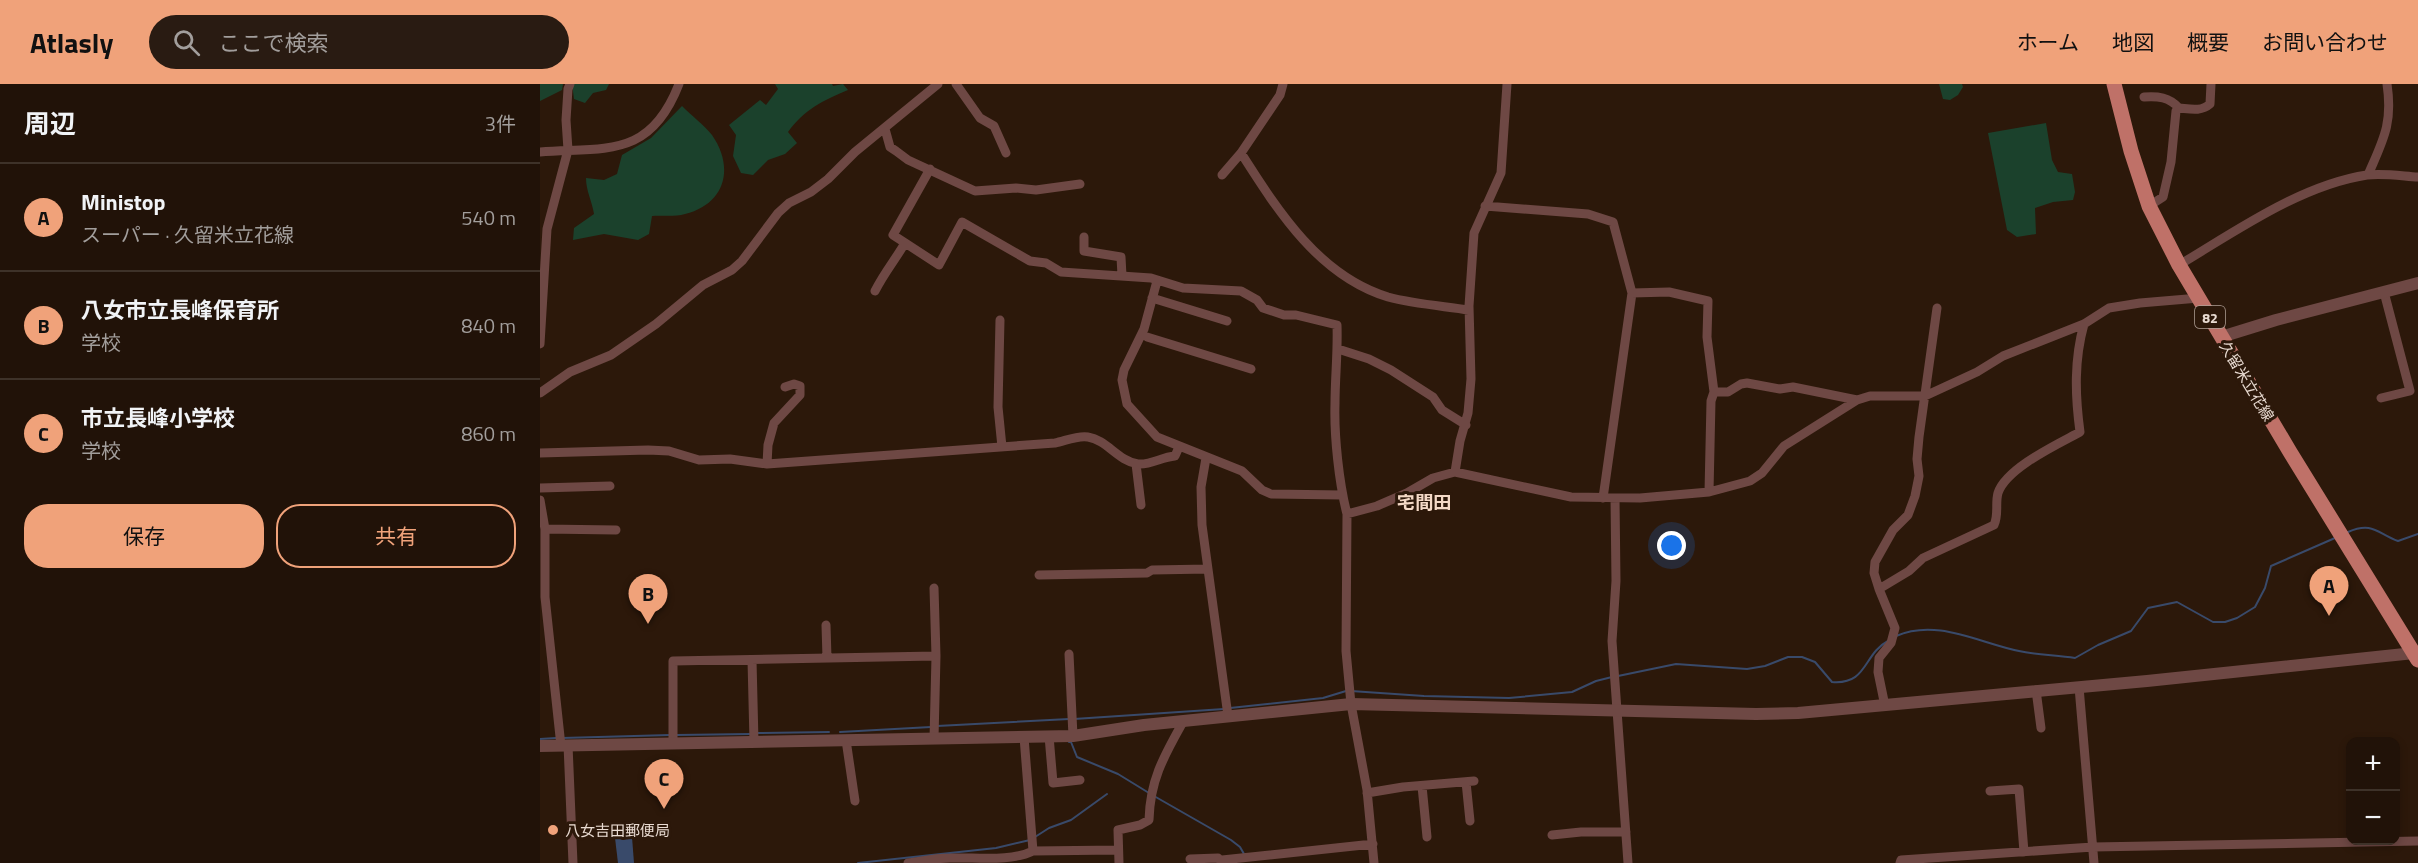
<!DOCTYPE html>
<html lang="ja">
<head>
<meta charset="utf-8">
<style>
	:root { --surface:#211208; --page:#291b12; --text:#f1f3f6; --muted:#a29e9c; --line:#3e3229; --accent:#f0a27a }
	body { margin:0; font-family:"Titillium Web","Noto Sans JP",sans-serif; background:var(--page); color:var(--text) }
	.controls { position:absolute; right:18px; bottom:18px; display:grid; overflow:hidden; border-radius:12px; box-shadow:0 3px 9px #0003 }
	.controls button { width:54px; height:54px; display:grid; place-items:center; padding:0; border:0; border-bottom:2px solid var(--line); background:var(--surface); color:var(--text); font:30px sans-serif }
	.you { position:absolute; left:1132px; top:462px; width:21px; height:21px; margin:-15px; border:4px solid #fff; border-radius:50%; background:#1a73e8; box-shadow:0 0 0 9px #1a73e833 }
	.badge { display:grid; place-items:center; width:39px; height:39px; border-radius:50%; background:var(--accent); color:#111; font-size:20px; font-weight:700 }
	.pin { position:absolute; translate:-50% -50px; filter:drop-shadow(0 2px 3px #0008) }
	.pin::after { content:''; position:absolute; top:32px; width:21px; height:18px; background:inherit; clip-path:polygon(0 0,100% 0,50% 100%) }
	.list { margin:0; padding:0; list-style:none }
	h2 { display:flex; justify-content:space-between; align-items:center; height:78px; margin:0; padding:0 24px; font-size:26px }
	h2 small { font-size:20px; font-weight:400; color:var(--muted) }
	.list li { display:grid; grid-template-columns:39px 1fr auto; gap:18px; align-items:center; box-sizing:border-box; height:108px; padding:0 24px; border-top:2px solid var(--line) }
	.list b { display:block; font-size:22px; white-space:nowrap }
	.list p { margin:0; font-size:20px; white-space:nowrap; color:var(--muted) }
	.list em { font-size:20px; font-style:normal; color:var(--muted) }
	.actions { display:flex; gap:12px; padding:18px 24px }
	.actions a { flex:1; padding:14px 0; border:2px solid var(--accent); border-radius:24px; text-align:center; font-size:21px; color:var(--accent) }
	.actions .main { background:var(--accent); color:#111 }
	.icon { flex:none; width:33px; height:33px; fill:none; stroke:currentColor; stroke-width:2; stroke-linecap:round; stroke-linejoin:round }
	.map { position:relative; flex:none; width:1878px; height:779px; overflow:hidden }
	header { display:flex; align-items:center; gap:36px; box-sizing:border-box; height:84px; padding:0 30px; background:var(--accent); color:#111 }
	header strong { font-size:28px }
	nav { display:flex; gap:33px; margin-inline-start:auto; font-size:21px }
	.search { width:420px; height:54px; background:var(--page); display:flex; align-items:center; gap:15px; box-sizing:border-box; padding:0 21px; border-radius:33px; color:var(--muted); font-size:22px }
	main { display:flex }
	aside { flex:1; background:var(--surface) }
	.map>svg:first-child { display:block }
	.green { fill:#1b412c }
	.water { fill:#394a6a }
	.lines { fill:none; stroke-linecap:round; stroke-linejoin:round }
	.stream { stroke:#394a6a; stroke-width:2 }
	.minor { stroke:#6e4844; stroke-width:9 }
	.tertiary { stroke:#6e4844; stroke-width:12 }
	.primary { stroke:#bf7168; stroke-width:15 }
	.poi-dot { fill:#f0a27a; stroke:#2c180a; stroke-width:2 }
	.labels { text-anchor:middle; dominant-baseline:central; stroke-width:6; stroke-linejoin:round; paint-order:stroke }
	.shield { fill:#2c180a; stroke:#b0a096; stroke-width:1.5 }
	.shield-label { font-size:14px; font-weight:bold; fill:#e9dbd2 }
	.street-label { font-size:15px; fill:#e9dbd2; stroke:#2c180a }
	.poi-label { font-size:15px; fill:#e9dbd2; stroke:#2c180a; text-anchor:start }
	.quarter-label { font-size:18px; font-weight:bold; fill:#f4d9c6; stroke:#2c180a }
</style>
</head>
<body>
<header>
<strong>Atlasly</strong>
<div class="search"><svg class="icon" aria-label="search" viewBox="0 0 24 24"><circle cx="10" cy="10" r="6"/><path d="M15 15l6 6"/></svg>ここで検索</div>
<nav><a>ホーム</a><a>地図</a><a>概要</a><a>お問い合わせ</a></nav>
</header>
<main>
<aside>
<h2>周辺<small>3件</small></h2>
<ul class="list">
<li><span class="badge">A</span><div><b>Ministop</b><p>スーパー · 久留米立花線</p></div><em>540 m</em></li>
<li><span class="badge">B</span><div><b>八女市立長峰保育所</b><p>学校</p></div><em>840 m</em></li>
<li><span class="badge">C</span><div><b>市立長峰小学校</b><p>学校</p></div><em>860 m</em></li>
</ul>
<div class="actions"><a class="main">保存</a><a>共有</a></div>
</aside>
<div class="map">
<svg width="1878" height="779" viewBox="0 0 1878 779">
	<rect width="100%" height="100%" fill="#2c180a"/>
	<!-- green -->
	<path class="green" d="M 0,0 L 23,0 L 22,6 L 0,17 Z
		M 32,0 L 69,0 L 66,6 L 53,9 L 45,19 L 34,15 Z
		M 235,0 L 292,0 L 293,2 L 303,0 L 308,6 C 282,17 265,25 248,48 L 257,59 L 245,70 L 228,76 L 213,91 L 201,89 L 193,72 L 196,51 L 189,41 L 220,16 L 226,21 L 238,5 Z
		M 1399,0 L 1422,0 L 1423,3 L 1418,11 L 1410,16 L 1403,15 Z
		M 142,22 C 151,31 164,41 172,51 C 195,84 185,120 145,130 C 135,133 122,131 112,132 L 109,150 L 98,156 L 64,150 L 33,156 L 34,144 L 54,130 C 52,117 46,107 46,94 L 64,96 L 77,90 L 82,71 L 111,54 Z
		M 1506,39 L 1512,76 L 1518,88 L 1532,90 L 1535,108 L 1533,116 L 1513,118 L 1495,124 L 1496,150 L 1477,153 L 1467,146 L 1448,49 Z"/>
	<!-- water -->
	<path class="water" d="M 92,753 L 94,779 L 78,779 L 75,754 Z"/>
	<g class="lines">
		<!-- stream -->
		<path class="stream" d="M 1808,448 C 1833,437 1838,450 1858,457 L 1878,450
			M 1356,552 C 1397,534 1439,559 1479,567 C 1497,571 1517,571 1535,574 L 1558,561 L 1591,547 L 1608,524 L 1637,518 L 1673,538 L 1685,538 L 1697,534 L 1715,523 L 1725,504 L 1731,482 L 1795,454
			M 1078,592 L 1136,580 L 1207,585 L 1225,582 L 1248,573 L 1262,573 L 1275,578 L 1292,598 C 1328,601 1323,570 1348,557
			M 811,607 L 884,612 L 969,614 L 1032,608 L 1056,597 L 1072,593
			M 690,624 L 783,614 L 806,607
			M 534,635 L 684,625
			M 397,642 L 529,635
			M 300,648 L 391,643
			M 217,649 L 289,648
			M 136,651 L 211,650
			M 22,654 L 130,651
			M 0,655 L 16,654
			M 529,658 L 531,658 L 537,673 L 578,690 L 609,709
			M 614,712 L 691,756 L 700,763 L 704,770
			M 495,753 L 509,744 L 531,736 L 567,710
			M 318,779 L 456,764 L 490,756"/>
		<!-- minor -->
		<path class="minor" d="M 416,0 L 440,34 L 454,42 L 466,69
			M 1604,13 C 1618,12 1629,13 1639,24
			M 345,45 L 350,63 L 356,67 L 368,76 L 435,107 L 476,104 L 496,106 L 540,100
			M 0,68 C 66,63 110,75 139,0
			M 701,69 C 738,127 779,192 848,213 C 874,220 903,222 929,226
			M 390,85 L 353,151 L 399,181 L 422,138 L 490,177 L 506,179 L 521,188 L 611,194 L 643,204 L 701,207 L 717,216 L 723,224 L 744,231 L 756,231 L 797,241 C 798,268 795,293 795,320 C 794,352 799,399 807,430 L 806,567 L 811,620 L 827,706 L 834,779
			M 682,91 L 701,69 L 740,11 L 743,0
			M 1828,91 C 1843,56 1853,40 1847,0
			M 945,122 L 1048,130 L 1073,138 L 1092,209 L 1063,414
			M 1609,122 L 1623,113 L 1631,78 L 1636,27 L 1639,24 C 1650,25 1661,28 1670,20 L 1671,0
			M 544,153 L 544,167 L 581,173 L 582,192
			M 1639,181 C 1696,147 1761,101 1827,91 C 1843,89 1862,92 1878,93
			M 617,197 L 604,245 L 584,286 L 582,296 L 587,320 L 617,353 L 702,387 L 722,406 L 731,410 L 802,411
			M 335,207 C 344,189 355,176 365,159
			M 1092,209 L 1129,208 L 1168,217 L 1167,253 L 1174,308 L 1171,317 L 1169,408
			M 612,214 L 687,237
			M 460,236 L 458,323 L 462,363
			M 607,253 L 711,285
			M 0,260 L 7,145 L 28,66 L 26,36 L 28,5 L 30,0
			M 798,265 L 829,275 L 851,286 L 893,313 L 902,326 L 926,341
			M 1174,308 L 1188,308 L 1201,300 L 1207,299 L 1240,305 L 1253,303 L 1317,316
			M 0,309 L 30,288 L 71,271 L 116,240 L 163,201 L 192,186 L 202,177 L 238,129 L 249,119 L 271,108 L 288,95 L 315,68 L 398,0
			M 1841,314 L 1870,307 L 1844,208
			M 0,369 L 108,366 L 129,367 L 159,376 L 190,375 L 227,380 L 515,359 C 525,357 538,351 548,353 C 567,356 578,377 598,380 C 612,381 621,373 635,372 L 639,363
			M 666,374 L 661,403 L 662,441 L 688,632
			M 227,380 L 228,361 L 234,339 L 260,311 L 260,302 L 254,300 L 245,303
			M 596,380 L 601,421
			M 915,388 L 920,357 L 928,329 L 931,295 L 929,222 L 934,149 L 961,89 L 967,0
			M 0,404 L 70,402
			M 1075,414 L 1076,497 L 1072,557 L 1088,779
			M 0,416 L 5,445 L 5,513 L 21,662
			M 807,430 L 837,422 L 867,409 L 893,394 L 915,388 L 1031,413 L 1100,414 L 1169,408 L 1210,397 L 1222,389 L 1244,362 L 1317,316 L 1330,312 L 1385,312 L 1437,288 L 1463,272 L 1544,240 L 1569,224 L 1600,219 L 1659,214
			M 5,445 L 76,446
			M 499,491 L 607,489 L 612,486 L 668,485
			M 394,504 L 396,572 L 394,655
			M 1339,505 L 1369,487 L 1383,474 L 1454,441 C 1459,431 1455,419 1458,409 C 1466,384 1518,360 1540,348 C 1535,311 1534,276 1544,240
			M 286,541 L 287,574
			M 529,570 L 533,652
			M 212,576 L 214,658
			M 1539,603 L 1554,779
			M 1496,606 L 1501,644
			M 1345,622 L 1338,588 L 1339,574 L 1351,559 L 1355,544 L 1339,505 L 1334,489 L 1335,478 L 1353,446 L 1368,431 L 1375,412 L 1379,392 L 1377,375 L 1379,353 L 1397,224
			M 509,652 L 513,699 L 540,696
			M 484,653 L 493,767
			M 306,656 L 315,717
			M 133,660 L 133,577 L 396,572
			M 28,661 L 33,779
			M 926,698 L 930,737
			M 882,702 L 887,753
			M 1450,707 L 1479,705 L 1484,768
			M 827,709 L 863,703 L 934,697
			M 1012,751 L 1041,748 L 1086,748
			M 650,775 L 678,774 L 683,779
			M 682,776 L 833,760
			M 368,779 C 382,777 396,774 410,774 C 435,773 471,778 493,767 L 578,766
			M 579,779 L 578,746 L 600,741 L 609,736 C 610,696 624,672 643,638
			M 1360,779 L 1361,776 L 1553,763 L 1878,757"/>
		<!-- tertiary -->
		<path class="tertiary" d="M 1681,253 L 1736,236 L 1878,199
			M 0,662 L 533,652 L 604,641 L 811,620 L 1216,630 L 1258,629 L 1607,597 L 1874,569"/>
		<!-- primary -->
		<path class="primary" d="M 1574,0 L 1591,67 L 1609,122 L 1639,181 L 1750,368 L 1878,576"/>
	</g>
	<!-- markers -->
	<circle class="poi-dot" cx="13" cy="746" r="6"/>
	<g class="labels">
		<!-- shield labels -->
		<rect class="shield" x="1655" y="222" width="30" height="22" rx="4.5"/>
		<g class="shield-label">
			<text x="1670" y="233">82</text>
		</g>
		<!-- street labels -->
		<g class="street-label">
			<text transform="translate(1707 297) rotate(59)">久留米立花線</text>
		</g>
		<!-- poi labels -->
		<g class="poi-label">
			<text x="25" y="746">八女吉田郵便局</text>
		</g>
		<!-- quarter labels -->
		<g class="quarter-label">
			<text x="884" y="418">宅間田</text>
		</g>
	</g>
</svg>
<div class="controls">
<button>+</button>
<button>−</button>
</div>
<div class="you"></div>
<div class="pin badge" style="left:1789px;top:532px">A</div>
<div class="pin badge" style="left:108px;top:540px">B</div>
<div class="pin badge" style="left:124px;top:725px">C</div>
</div>
</main>
</body>
</html>
